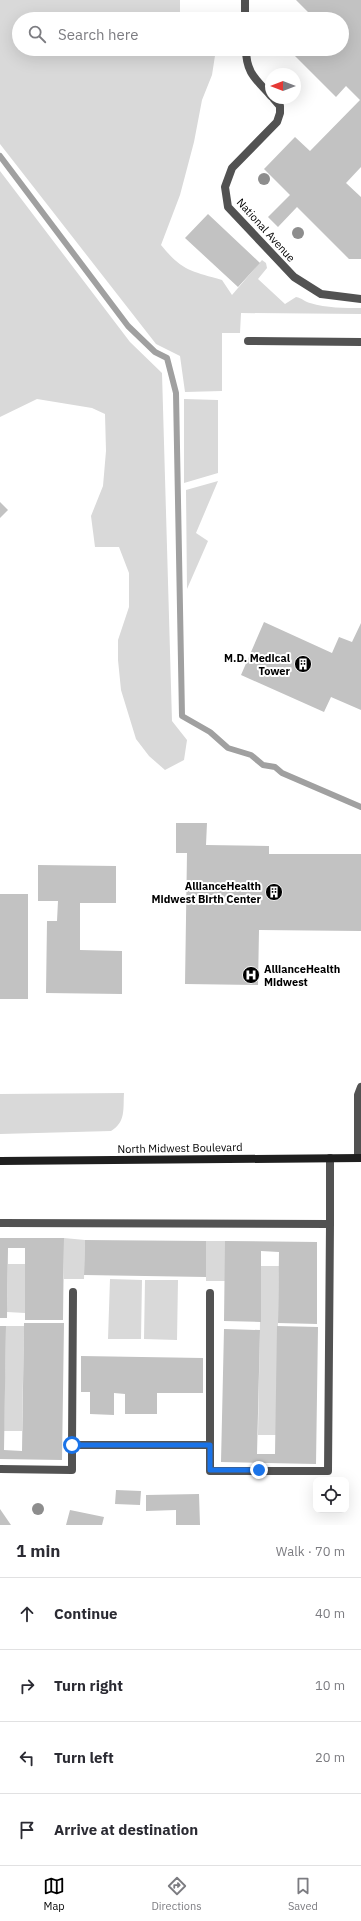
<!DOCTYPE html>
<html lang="en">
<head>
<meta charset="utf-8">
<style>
	:root { --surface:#fff; --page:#f7f7f7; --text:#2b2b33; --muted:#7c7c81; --line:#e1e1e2; --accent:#000 }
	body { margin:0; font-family:"IBM Plex Sans",sans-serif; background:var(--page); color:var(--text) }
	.controls { position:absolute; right:12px; bottom:12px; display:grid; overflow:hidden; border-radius:8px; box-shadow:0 4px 16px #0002 }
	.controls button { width:36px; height:36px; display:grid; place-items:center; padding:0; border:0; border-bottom:1px solid var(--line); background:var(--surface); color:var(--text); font:20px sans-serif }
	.compass { position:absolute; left:265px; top:68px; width:36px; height:36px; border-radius:50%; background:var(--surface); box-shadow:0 4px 16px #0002; rotate:270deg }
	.stop { position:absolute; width:12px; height:12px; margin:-9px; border:3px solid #1a73e8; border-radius:50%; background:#fff }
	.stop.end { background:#1a73e8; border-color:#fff; box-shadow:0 1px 4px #0008 }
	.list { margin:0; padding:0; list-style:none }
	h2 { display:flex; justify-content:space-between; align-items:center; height:52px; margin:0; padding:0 16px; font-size:17px }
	h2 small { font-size:13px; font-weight:400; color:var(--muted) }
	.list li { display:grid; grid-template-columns:26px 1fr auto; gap:12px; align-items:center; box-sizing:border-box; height:72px; padding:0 16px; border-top:1px solid var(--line) }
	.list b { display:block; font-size:15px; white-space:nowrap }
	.list em { font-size:13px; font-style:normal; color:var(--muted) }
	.icon { flex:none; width:22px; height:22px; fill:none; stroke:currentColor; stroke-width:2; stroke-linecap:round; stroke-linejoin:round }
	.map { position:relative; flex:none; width:361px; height:1525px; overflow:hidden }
	.search { position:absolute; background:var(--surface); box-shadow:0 4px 16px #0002; left:12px; right:12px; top:12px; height:44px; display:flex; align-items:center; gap:10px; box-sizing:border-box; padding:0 14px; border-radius:22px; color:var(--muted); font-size:15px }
	.sheet { height:340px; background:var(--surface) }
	nav { display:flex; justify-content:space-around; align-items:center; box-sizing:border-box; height:56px; border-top:1px solid var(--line); background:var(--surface); font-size:11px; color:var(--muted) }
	nav a { display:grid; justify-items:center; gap:2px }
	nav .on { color:var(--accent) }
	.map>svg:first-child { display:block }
	.green { fill:#d9d9d9 }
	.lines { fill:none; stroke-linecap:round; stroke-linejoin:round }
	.stream { stroke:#a0a0a0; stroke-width:6 }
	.building { fill:#c2c2c2 }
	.lane { stroke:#525252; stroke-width:8 }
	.street { stroke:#525252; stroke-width:8 }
	.secondary { stroke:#1f1f1f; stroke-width:8 }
	.tree { fill:#8d8d8d }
	.route { stroke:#1a73e8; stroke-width:5 }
	.labels { text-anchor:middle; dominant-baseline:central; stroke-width:4; stroke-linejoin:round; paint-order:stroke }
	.street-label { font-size:11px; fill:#000; stroke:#fff }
	.poi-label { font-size:11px; font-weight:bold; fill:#000; stroke:#fff; text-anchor:end }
</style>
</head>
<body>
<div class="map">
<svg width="361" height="1525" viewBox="0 0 361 1525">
	<rect width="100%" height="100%" fill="#fff"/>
	<!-- green -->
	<path class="green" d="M 0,0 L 180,0 L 180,14 L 191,19 L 19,19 L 19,49 L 216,49 L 212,75 L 202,100 L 194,142 L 180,195 L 161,245 C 182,271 191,271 222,280 L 232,295 L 262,260 L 266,263 L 267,268 L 258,279 L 285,304 L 296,297 C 302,298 305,302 310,303 C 327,308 344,308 361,308 L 361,314 L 241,313 L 240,333 L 222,333 L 222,391 L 185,392 L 180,356 L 156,344 L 0,144 Z
		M 0,171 L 130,342 L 162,373 L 172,721 L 187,740 L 184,760 L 165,770 L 149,756 L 136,739 L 121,690 L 118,660 L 118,640 L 129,607 L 129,573 L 119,547 L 95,547 L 91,516 L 103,486 L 106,451 L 105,414 L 92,408 L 37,399 L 0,417 Z
		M 184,399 L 218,400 L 218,473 L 184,483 Z
		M 218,481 L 196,533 L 208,541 L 187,589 L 186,490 Z
		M 124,1093 C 123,1109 126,1122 111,1131 L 0,1134 L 0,1094 Z
		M 64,1238 L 85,1240 L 84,1279 L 64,1279 Z
		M 206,1241 L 225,1241 L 225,1281 L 206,1281 Z
		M 8,1264 L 25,1264 L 25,1313 L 7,1312 Z
		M 261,1266 L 279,1266 L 276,1435 L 258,1435 Z
		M 110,1279 L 142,1280 L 141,1339 L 108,1339 Z
		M 145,1280 L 178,1280 L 177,1340 L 144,1339 Z
		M 6,1326 L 24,1326 L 22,1431 L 4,1431 Z"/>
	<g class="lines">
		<!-- stream -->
		<path class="stream" d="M 0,156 L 128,326 L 155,352 L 167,358 L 176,393 L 182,716 L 210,732 L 228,748 L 251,755 L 263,765 L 275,767 L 282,773 L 361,807"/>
	</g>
	<!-- building -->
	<path class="building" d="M 296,0 L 361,0 L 361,167 L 346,183 L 361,197 L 361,259 L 349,259 L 297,207 L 278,227 L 268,217 L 290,195 L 264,169 L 295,137 L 310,151 L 360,100 L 346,86 L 336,97 L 288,49 L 342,49 L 342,19 L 307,19 L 311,15 Z
		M 208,214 L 260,263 L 238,287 L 185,238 Z
		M 0,502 L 8,510 L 0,518 Z
		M 264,622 L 332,653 L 339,637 L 352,642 L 361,623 L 361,710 L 331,697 L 324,712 L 241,675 Z
		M 176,823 L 207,823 L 206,845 L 269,846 L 269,854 L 361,854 L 361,931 L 259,930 L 258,985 L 185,984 L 187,853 L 176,853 Z
		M 38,865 L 116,866 L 116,903 L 80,903 L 80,950 L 122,951 L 122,994 L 46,993 L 47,921 L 57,921 L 58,901 L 38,901 Z
		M 0,894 L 28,894 L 28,999 L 0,999 Z
		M 0,1238 L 64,1238 L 63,1320 L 25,1320 L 25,1248 L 8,1248 L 7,1318 L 0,1318 Z
		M 85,1240 L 206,1241 L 206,1277 L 84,1275 Z
		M 225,1241 L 317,1242 L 317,1324 L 278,1323 L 279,1252 L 261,1251 L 261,1322 L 224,1321 Z
		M 24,1323 L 64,1323 L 62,1460 L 0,1459 L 0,1326 L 6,1326 L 4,1450 L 22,1451 Z
		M 277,1326 L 318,1327 L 316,1464 L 221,1462 L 224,1329 L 260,1330 L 257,1454 L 275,1454 Z
		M 81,1356 L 203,1358 L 203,1393 L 157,1393 L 157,1414 L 125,1414 L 125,1394 L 114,1393 L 114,1415 L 90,1414 L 90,1392 L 81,1392 Z
		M 116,1490 L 141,1491 L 140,1505 L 115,1504 Z
		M 199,1494 L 200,1525 L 176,1525 L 176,1510 L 146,1511 L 146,1495 Z
		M 0,1509 L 11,1525 L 0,1525 Z
		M 70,1510 L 104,1517 L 102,1525 L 66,1525 Z"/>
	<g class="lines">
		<!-- lane -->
		<path class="lane" d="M 248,341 L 361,342
			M 358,1158 L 358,1095 L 361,1087"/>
		<!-- street -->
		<path class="street" d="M 245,0 L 245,19
			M 246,49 C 246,73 256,79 271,96
			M 273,98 L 280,106 L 280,113 L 277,122 L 232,168 L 225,187 L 228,207 L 294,277 L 321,294 L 361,299
			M 0,1223 L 330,1224 L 328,1471 L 210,1471 L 210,1445 L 72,1445 L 72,1470 L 0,1469
			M 330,1224 L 330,1158
			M 72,1445 L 73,1292
			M 210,1445 L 210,1293"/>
		<!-- secondary -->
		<path class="secondary" d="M 0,1161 L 361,1158"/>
	</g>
	<!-- trees -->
	<g class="tree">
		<circle cx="264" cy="179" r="6"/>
		<circle cx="298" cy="233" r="6"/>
		<circle cx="38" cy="1509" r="6"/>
	</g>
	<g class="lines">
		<!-- route -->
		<path class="route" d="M 72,1445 L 210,1445 L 210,1470 L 259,1470"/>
	</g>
	<!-- icons -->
	<defs>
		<g id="building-disc" transform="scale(0.9)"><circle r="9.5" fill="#000" stroke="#fff"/><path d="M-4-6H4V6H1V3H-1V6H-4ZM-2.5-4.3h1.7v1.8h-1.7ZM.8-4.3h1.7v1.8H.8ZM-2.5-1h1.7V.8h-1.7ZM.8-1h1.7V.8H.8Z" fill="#fff"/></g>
		<g id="hospital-disc" transform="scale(0.9)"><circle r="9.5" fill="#000" stroke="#fff"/><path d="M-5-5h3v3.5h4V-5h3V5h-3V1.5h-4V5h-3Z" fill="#fff"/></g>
	</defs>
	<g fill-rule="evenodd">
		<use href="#building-disc" x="303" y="664"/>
		<use href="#building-disc" x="274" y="892"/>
		<use href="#hospital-disc" x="251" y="975"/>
	</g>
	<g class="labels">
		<!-- street labels -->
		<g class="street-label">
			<text transform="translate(266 230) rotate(48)">National Avenue</text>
			<text transform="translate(180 1148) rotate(-1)">North Midwest Boulevard</text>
		</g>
		<!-- poi labels -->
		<g class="poi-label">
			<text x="290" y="658">M.D. Medical<tspan x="290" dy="13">Tower</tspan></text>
			<text x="261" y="886">AllianceHealth<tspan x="261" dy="13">Midwest Birth Center</tspan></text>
			<text x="264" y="969" text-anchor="start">AllianceHealth<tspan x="264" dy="13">Midwest</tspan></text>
		</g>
	</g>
</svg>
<div class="controls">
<button><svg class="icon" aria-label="locate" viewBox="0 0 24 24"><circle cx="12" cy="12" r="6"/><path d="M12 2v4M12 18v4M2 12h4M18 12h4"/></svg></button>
</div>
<svg class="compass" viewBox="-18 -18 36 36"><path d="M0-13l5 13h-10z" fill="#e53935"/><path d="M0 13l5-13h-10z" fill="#7c7c81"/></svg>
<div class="stop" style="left:72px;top:1445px"></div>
<div class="stop end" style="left:259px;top:1470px"></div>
<div class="search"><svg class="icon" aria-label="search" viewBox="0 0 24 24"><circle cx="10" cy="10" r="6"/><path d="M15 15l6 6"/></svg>Search here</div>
</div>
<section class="sheet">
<h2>1 min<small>Walk · 70 m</small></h2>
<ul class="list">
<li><svg class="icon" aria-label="ahead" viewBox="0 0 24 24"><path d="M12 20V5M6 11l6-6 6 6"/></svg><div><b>Continue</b></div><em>40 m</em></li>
<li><svg class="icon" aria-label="right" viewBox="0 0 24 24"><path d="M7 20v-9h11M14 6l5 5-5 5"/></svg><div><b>Turn right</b></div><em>10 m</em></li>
<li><svg class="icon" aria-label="left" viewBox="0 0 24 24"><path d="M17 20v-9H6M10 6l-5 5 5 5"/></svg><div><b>Turn left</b></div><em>20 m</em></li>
<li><svg class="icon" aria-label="arrive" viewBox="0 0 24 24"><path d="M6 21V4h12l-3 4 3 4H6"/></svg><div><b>Arrive at destination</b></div></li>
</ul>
</section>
<nav>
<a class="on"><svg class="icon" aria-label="map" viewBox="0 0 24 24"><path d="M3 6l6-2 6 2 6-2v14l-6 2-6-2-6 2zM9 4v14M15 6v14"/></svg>Map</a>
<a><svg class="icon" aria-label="directions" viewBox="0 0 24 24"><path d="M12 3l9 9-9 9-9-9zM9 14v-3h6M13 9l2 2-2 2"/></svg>Directions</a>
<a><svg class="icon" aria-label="saved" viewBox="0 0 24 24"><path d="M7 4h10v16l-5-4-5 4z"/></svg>Saved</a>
</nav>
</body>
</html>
